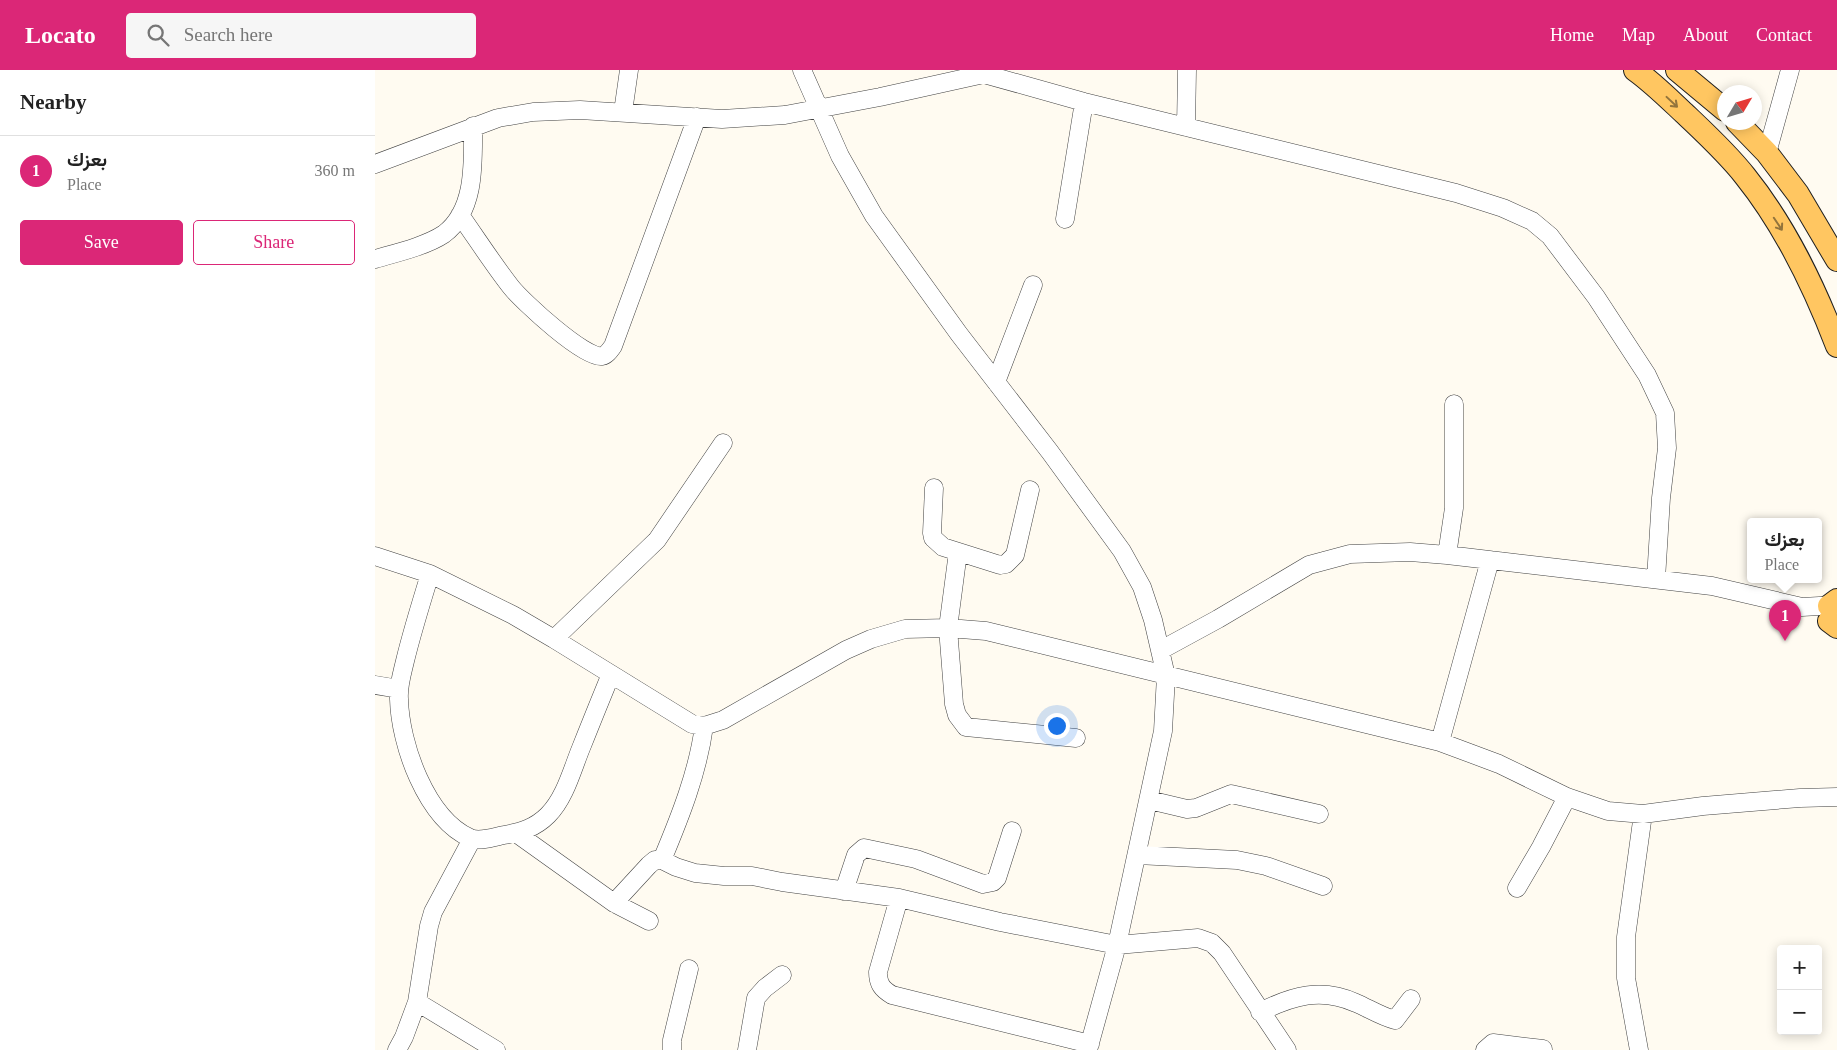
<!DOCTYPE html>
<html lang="en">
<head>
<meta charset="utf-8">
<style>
	:root { --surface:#fff; --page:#f6f6f6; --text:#222; --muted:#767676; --line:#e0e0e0; --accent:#db2777 }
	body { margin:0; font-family:"Times New Roman",Vazirmatn,serif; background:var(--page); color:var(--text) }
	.controls { position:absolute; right:15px; bottom:15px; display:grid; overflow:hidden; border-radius:5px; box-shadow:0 2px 12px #0003 }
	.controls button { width:45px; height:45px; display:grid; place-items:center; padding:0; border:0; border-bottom:1px solid var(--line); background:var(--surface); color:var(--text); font:25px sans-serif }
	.compass { position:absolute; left:1342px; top:15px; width:45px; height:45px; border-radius:50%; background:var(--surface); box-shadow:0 2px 12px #0003; rotate:52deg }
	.you { position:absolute; left:681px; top:655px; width:18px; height:18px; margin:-12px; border:4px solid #fff; border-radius:50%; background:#1a73e8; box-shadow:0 0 0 8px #1a73e833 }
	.badge { display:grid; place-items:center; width:32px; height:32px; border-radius:50%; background:var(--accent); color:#fff; font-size:16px; font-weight:700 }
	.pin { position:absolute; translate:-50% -41px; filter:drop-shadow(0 1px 2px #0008) }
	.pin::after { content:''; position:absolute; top:26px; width:18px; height:15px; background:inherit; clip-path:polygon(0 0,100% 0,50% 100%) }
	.popup { position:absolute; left:1372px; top:448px; width:75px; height:65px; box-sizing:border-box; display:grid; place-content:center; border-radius:5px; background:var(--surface); filter:drop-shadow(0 1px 4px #0005); font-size:16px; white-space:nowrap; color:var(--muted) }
	.popup b { font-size:19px; color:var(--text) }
	.popup::after { content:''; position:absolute; left:50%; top:100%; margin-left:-10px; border:10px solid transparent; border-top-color:var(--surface) }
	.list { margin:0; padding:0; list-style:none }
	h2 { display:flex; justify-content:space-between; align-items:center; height:65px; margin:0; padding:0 20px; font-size:21px }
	h2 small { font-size:16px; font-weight:400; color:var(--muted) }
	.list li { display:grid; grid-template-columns:32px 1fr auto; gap:15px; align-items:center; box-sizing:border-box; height:70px; padding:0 20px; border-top:1px solid var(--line) }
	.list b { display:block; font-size:19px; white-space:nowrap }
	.list p { margin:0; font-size:16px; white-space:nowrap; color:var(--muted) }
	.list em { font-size:16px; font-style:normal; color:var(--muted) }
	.actions { display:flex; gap:10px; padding:15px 20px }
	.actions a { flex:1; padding:11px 0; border:1px solid var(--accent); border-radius:5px; text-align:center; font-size:18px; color:var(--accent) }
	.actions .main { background:var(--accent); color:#fff }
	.icon { flex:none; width:28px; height:28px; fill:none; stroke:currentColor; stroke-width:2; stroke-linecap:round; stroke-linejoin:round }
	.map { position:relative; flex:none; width:1462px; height:980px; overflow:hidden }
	header { display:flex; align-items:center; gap:30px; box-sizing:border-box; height:70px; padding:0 25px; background:var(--accent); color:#fff }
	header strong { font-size:24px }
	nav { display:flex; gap:28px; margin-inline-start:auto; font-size:18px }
	.search { width:350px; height:45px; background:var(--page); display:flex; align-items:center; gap:12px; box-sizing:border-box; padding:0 18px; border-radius:5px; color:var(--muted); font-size:19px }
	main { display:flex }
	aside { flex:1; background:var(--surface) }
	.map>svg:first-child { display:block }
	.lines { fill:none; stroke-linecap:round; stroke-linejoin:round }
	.minor-casing { stroke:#424242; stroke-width:19 }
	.major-casing { stroke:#202020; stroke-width:24 }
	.minor { stroke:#fff; stroke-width:18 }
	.major { stroke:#ffc661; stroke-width:22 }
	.oneway { stroke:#93743c }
</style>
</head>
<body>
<header>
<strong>Locato</strong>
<div class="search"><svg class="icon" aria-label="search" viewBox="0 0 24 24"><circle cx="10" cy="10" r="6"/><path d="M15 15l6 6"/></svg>Search here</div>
<nav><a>Home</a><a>Map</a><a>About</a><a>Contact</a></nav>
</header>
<main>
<aside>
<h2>Nearby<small></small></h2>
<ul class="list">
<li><span class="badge">1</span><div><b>بعزك</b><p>Place</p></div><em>360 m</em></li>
</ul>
<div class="actions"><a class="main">Save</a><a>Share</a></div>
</aside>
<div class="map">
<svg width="1462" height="980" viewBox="0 0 1462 980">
	<rect width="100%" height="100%" fill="#fffbf1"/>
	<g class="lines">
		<!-- minor casing -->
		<g class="minor-casing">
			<path id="minor" d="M 427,0 L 465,86 L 499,146 L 584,264 L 675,382 L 747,481 L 767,517 L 778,550 L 791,606 L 788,661 L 742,875 L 713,980
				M 609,4 L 709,32 L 1081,123 L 1128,138 L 1157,151 L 1175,166 L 1221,227 L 1272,305 L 1290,343 L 1292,378 L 1286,428 L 1281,509
				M 248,42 L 254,0
				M 811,57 L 812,0
				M 1392,83 L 1415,0
				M 0,94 L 123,48 L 158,42 L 205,40 L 347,49 L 410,45 L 505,27 L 609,4 L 615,0
				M 85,145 C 102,169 118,194 136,217 C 147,231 211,290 227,286 C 232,285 235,280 238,276 L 322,47
				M 690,149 L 709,32
				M 0,189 C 21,183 51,176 69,164 C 101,140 98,92 98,56
				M 621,312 L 658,215
				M 559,418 L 557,463 L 558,468 L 568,477 L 625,495 L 631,494 L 640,485 L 655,420
				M 583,482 L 573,558 L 579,634 L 582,645 L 591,657 L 701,668
				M 1072,485 L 1079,438 L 1079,334
				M 0,486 L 55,504 L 138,545 L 179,569 L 317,654 L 329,656 L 348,650 L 471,580 L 496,569 L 530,559 L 573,558 L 611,561 L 1065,672 L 1124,694 L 1192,727 L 1233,741 L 1268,744 L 1328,736 L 1425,728 L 1462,727
				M 55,504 C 46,533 37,562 30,591 C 27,604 23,616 24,629 C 25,674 51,748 95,768 C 105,772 119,767 129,765 C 146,762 160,758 173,745 C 190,728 197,700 206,678 C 216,653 226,628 236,604
				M 179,569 L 282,470 L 348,373
				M 786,580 L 843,549 L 934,495 L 975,484 L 1035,482 L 1072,485 L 1337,516 L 1427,537 L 1462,535
				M 0,615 L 24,619
				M 1065,672 L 1115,490
				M 774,730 L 812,739 L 821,738 L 856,724 L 944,744
				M 141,763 L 239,833 L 274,851
				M 762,785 L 862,790 L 891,796 L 948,816
				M 287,790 C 305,747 323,702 329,656
				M 1142,818 L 1166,777 L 1192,727
				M 469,821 L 481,785 L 489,778 L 541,789 L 608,814 L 618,812 L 622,808 L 637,761
				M 524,828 L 503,902 C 503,914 507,919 517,925 L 715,974
				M 239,833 L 274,795 L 280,790 L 287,790 L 301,797 L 320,803 L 349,806 L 377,806 L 407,812 L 524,828 L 625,852 L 742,875 L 823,868 L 837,873 L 847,883 L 912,980
				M 42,932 L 121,980
				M 885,942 C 917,926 946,917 981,933 C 993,938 1007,947 1020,950 L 1036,929
				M 22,980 L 29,967 L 42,932 L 54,856 L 58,842 L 97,769
				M 297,980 L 297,970 L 314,899
				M 372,980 L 381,928 L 390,918 L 407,905
				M 1110,980 L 1118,973 L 1168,979
				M 1264,980 L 1251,908 L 1251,867 L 1268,744"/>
		</g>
		<!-- major casing -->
		<g class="major-casing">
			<path id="major" d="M 1260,0 C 1278,13 1293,28 1309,43 C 1330,63 1352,83 1370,106 C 1411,157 1439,216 1462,276
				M 1302,0 L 1350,40
				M 1362,52 L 1392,83 L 1423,124 L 1462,190
				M 1454,536 L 1462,530
				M 1454,551 L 1462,557"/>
		</g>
		<!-- minor -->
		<use href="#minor" class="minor"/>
		<!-- major -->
		<use href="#major" class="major"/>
	</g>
	<!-- one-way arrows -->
	<defs><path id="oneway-shaft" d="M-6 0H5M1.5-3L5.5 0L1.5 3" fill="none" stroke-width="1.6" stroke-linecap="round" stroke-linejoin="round" transform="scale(1.25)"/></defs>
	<g class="oneway">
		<use href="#oneway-shaft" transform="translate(1297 32) rotate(43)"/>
		<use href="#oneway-shaft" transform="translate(1403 154) rotate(56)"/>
	</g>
</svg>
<div class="controls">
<button>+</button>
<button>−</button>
</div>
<svg class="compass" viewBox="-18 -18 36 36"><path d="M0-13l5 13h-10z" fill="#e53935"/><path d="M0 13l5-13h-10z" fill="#767676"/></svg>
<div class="you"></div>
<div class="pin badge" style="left:1410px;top:571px">1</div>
<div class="popup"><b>بعزك</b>Place</div>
</div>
</main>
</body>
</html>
